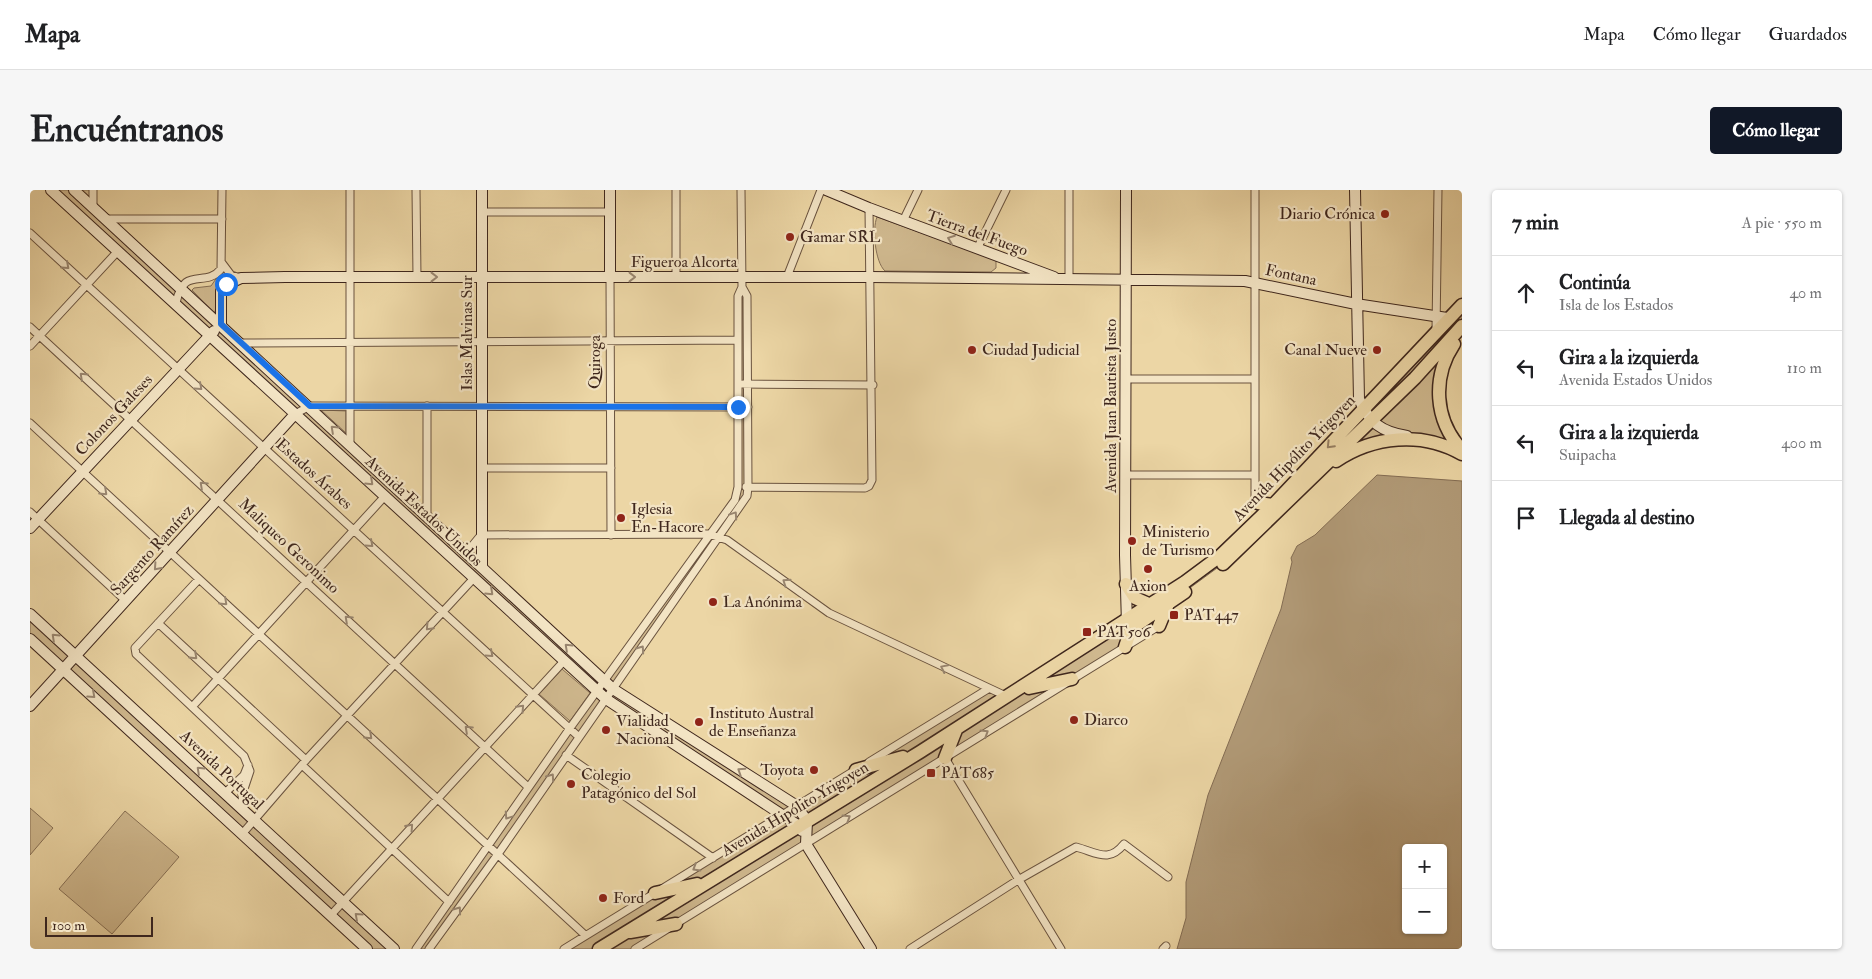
<!DOCTYPE html>
<html lang="es">
<head>
<meta charset="utf-8">
<style>
	:root { --surface:#fff; --page:#f6f6f6; --text:#202124; --muted:#757577; --line:#e0e0e0; --accent:#111827 }
	body { margin:0; font-family:"IM FELL Double Pica",serif; background:var(--page); color:var(--text) }
	.controls { position:absolute; right:15px; bottom:15px; display:grid; overflow:hidden; border-radius:5px; box-shadow:0 1px 4px #0004 }
	.controls button { width:45px; height:45px; display:grid; place-items:center; padding:0; border:0; border-bottom:1px solid var(--line); background:var(--surface); color:var(--text); font:25px sans-serif }
	.scale { position:absolute; left:15px; bottom:12px; width:108px; box-sizing:border-box; padding-left:5px; border:2px solid #3f271d; border-top:0; font-size:14px; line-height:18px; white-space:nowrap; color:#3f271d; -webkit-text-stroke:4px #f3e4c4; paint-order:stroke }
	.stop { position:absolute; width:15px; height:15px; margin:-11px; border:4px solid #1a73e8; border-radius:50%; background:#fff }
	.stop.end { background:#1a73e8; border-color:#fff; box-shadow:0 1px 5px #0008 }
	.list { margin:0; padding:0; list-style:none }
	h2 { display:flex; justify-content:space-between; align-items:center; height:65px; margin:0; padding:0 20px; font-size:21px }
	h2 small { font-size:16px; font-weight:400; color:var(--muted) }
	.list li { display:grid; grid-template-columns:32px 1fr auto; gap:15px; align-items:center; box-sizing:border-box; height:75px; padding:0 20px; border-top:1px solid var(--line) }
	.list b { display:block; font-size:19px; white-space:nowrap }
	.list p { margin:0; font-size:16px; white-space:nowrap; color:var(--muted) }
	.list em { font-size:16px; font-style:normal; color:var(--muted) }
	.icon { flex:none; width:28px; height:28px; fill:none; stroke:currentColor; stroke-width:2; stroke-linecap:round; stroke-linejoin:round }
	.map { position:relative; flex:none; width:1432px; height:759px; overflow:hidden; border-radius:5px }
	header { display:flex; align-items:center; gap:30px; box-sizing:border-box; height:70px; padding:0 25px; background:var(--surface); border-bottom:1px solid var(--line) }
	header strong { font-size:24px }
	nav { display:flex; gap:28px; margin-inline-start:auto; font-size:18px }
	.intro { display:flex; align-items:center; justify-content:space-between; box-sizing:border-box; height:120px; padding:0 30px }
	h1 { margin:0; font-size:35px }
	.button { padding:12px 22px; border-radius:5px; background:var(--accent); color:#fff; font-size:18px; font-weight:700 }
	main { display:flex; gap:30px; padding:0 30px }
	aside { flex:1; background:var(--surface); border-radius:5px; box-shadow:0 1px 4px #0004 }
	.map>svg:first-child { display:block }
	.green { fill:#cfb88e; stroke:#877056 }
	.water { fill:#b19a77; stroke:#836c53; fill-rule:evenodd }
	.lines { fill:none; stroke-linecap:round; stroke-linejoin:round }
	.street-casing { stroke:#6a533f; stroke-width:9 }
	.secondary-casing { stroke:#3f271d; stroke-width:12 }
	.highway-casing { stroke:#3f271d; stroke-width:15 }
	.street { stroke:#f3e4c4; stroke-width:7 }
	.secondary { stroke:#f3e4c4; stroke-width:10 }
	.highway { stroke:#ecd6a5; stroke-width:12 }
	.oneway { stroke:#998670 }
	.oneway2 { stroke:#967e61 }
	.route { stroke:#1a73e8; stroke-width:6 }
	.poi-dot { fill:#8f2418; stroke:#f3e4c4; stroke-width:2 }
	.labels { text-anchor:middle; dominant-baseline:central; stroke-width:4.5; stroke-linejoin:round; paint-order:stroke }
	.poi-label { font-size:16px; fill:#3f271d; stroke:#f3e4c4; text-anchor:start }
	.street-label { font-size:16px; fill:#3f271d; stroke:#f3e4c4 }
</style>
</head>
<body>
<header>
<strong>Mapa</strong>
<nav><a>Mapa</a><a>Cómo llegar</a><a>Guardados</a></nav>
</header>
<div class="intro"><h1>Encuéntranos</h1><a class="button">Cómo llegar</a></div>
<main>
<div class="map">
<svg width="1432" height="759" viewBox="0 0 1432 759">
	<rect width="100%" height="100%" fill="#ecd6a5"/>
	<filter id="stains"><feTurbulence type="fractalNoise" baseFrequency=".004" numOctaves="4"/><feColorMatrix values="0 0 0 0 .2 0 0 0 0 .09 0 0 0 0 .02 0 0 0 .5 -.17"/></filter>
	<radialGradient id="worn" r=".72"><stop offset=".6" stop-color="#630" stop-opacity="0"/><stop offset="1" stop-color="#630" stop-opacity=".3"/></radialGradient>
	<!-- green -->
	<path class="green" d="M 21,0 L 62,0 L 62,16 L 574,490 L 705,310 L 708,150 L 712,97 L 717,106 L 717,306 L 584,499 L 767,616 L 958,499 L 978,507 L 1190,366 L 1432,115 L 1432,144 L 1425,152 L 1408,198 L 1429,257 L 1376,249 L 1307,270 L 1198,370 L 1138,414 L 1129,436 L 605,759 L 534,759 L 752,625 L 576,510 L 399,759 L 386,759 L 567,501 Z
		M 847,27 L 961,68 L 966,71 L 966,78 L 961,82 L 855,81 C 845,72 842,39 847,27 Z
		M 192,80 L 202,89 L 184,123 L 162,100 L 164,98 L 181,96 Z
		M 291,220 L 316,221 L 316,243 Z
		M 0,424 L 364,759 L 337,759 L 0,449 Z
		M 532,479 L 560,503 L 540,531 L 509,504 Z
		M 0,618 L 23,638 L 0,665 Z
		M 95,621 L 149,667 L 82,744 L 29,699 Z"/>
	<!-- water -->
	<path class="water" d="M 1347,285 L 1432,291 L 1432,759 L 1147,759 L 1156,728 L 1156,692 L 1178,605 L 1251,419 L 1262,372 L 1261,368 L 1267,356 L 1285,345 ZM 1376,658 L 1413,658 L 1413,740 L 1376,740 Z"/>
	<g class="lines">
		<!-- street casing -->
		<g class="street-casing">
			<path id="street" d="M 63,0 L 63,17
				M 386,0 L 387,87
				M 646,0 L 646,87
				M 1225,0 L 1225,307 L 1228,313
				M 452,22 L 580,22
				M 75,29 L 192,29
				M 873,31 L 888,0
				M 0,43 L 549,547
				M 947,59 L 976,0
				M 192,73 L 201,85 L 211,88
				M 580,87 L 581,345
				M 757,87 L 791,0
				M 1039,90 L 1039,0
				M 146,113 C 154,74 175,99 191,79 L 192,0
				M 0,137 L 498,597
				M 1406,140 L 1408,0
				M 212,153 L 708,150
				M 0,156 L 88,61
				M 1096,189 L 1224,189
				M 713,194 L 843,195
				M 265,224 L 280,216 L 718,217
				M 0,233 L 555,745
				M 320,254 L 320,0
				M 452,278 L 581,278
				M 1095,285 L 1225,285
				M 716,297 L 835,298 L 839,296 L 842,290 L 839,18
				M 0,322 L 96,411
				M 397,325 L 397,216
				M 437,362 L 451,345 L 678,344 L 697,350 L 799,423 L 978,507
				M 169,389 L 105,458 L 106,464 L 214,566 L 220,581 L 212,605 L 213,619
				M 128,433 L 276,570
				M 162,517 L 355,306
				M 536,565 L 683,668
				M 915,568 L 1031,759
				M 839,572 L 958,499
				M 272,575 L 419,712
				M 195,603 L 214,585 L 218,575
				M 213,643 L 276,570 L 444,388
				M 301,725 L 534,471
				M 386,759 L 540,538 L 705,310 L 708,297 L 708,106 L 712,97 L 711,0
				M 399,759 L 468,664 L 717,306 L 718,297 L 717,106 L 712,97
				M 534,759 L 827,579
				M 605,759 L 1129,436
				M 880,759 L 988,690 L 1046,657 C 1068,663 1079,673 1094,654 L 1138,687
				M 1133,759 L 1136,756"/>
		</g>
		<!-- secondary casing -->
		<g class="secondary-casing">
			<path id="secondary" d="M 21,0 L 576,509 L 769,636 L 772,641
				M 44,0 L 583,499 L 767,616 L 777,631 L 776,654 L 841,759
				M 580,0 L 580,87
				M 796,0 L 839,18 L 1024,87
				M 1096,0 L 1095,365 L 1097,434
				M 1325,0 L 1329,209 C 1339,233 1352,242 1377,246
				M 191,134 L 191,101 L 194,96 L 211,88 L 255,87 L 840,87 L 1215,91 L 1326,114 L 1417,128
				M 0,338 L 184,141
				M 452,376 L 452,0
				M 0,424 L 364,759
				M 0,449 L 337,759
				M 0,516 L 265,224"/>
		</g>
		<!-- highway casing -->
		<g class="highway-casing">
			<path id="highway" d="M 1424,154 C 1402,187 1404,230 1432,260
				M 1306,271 C 1343,246 1392,241 1432,264
				M 1228,313 L 1243,315
				M 1193,374 L 1385,188 L 1432,136
				M 1096,394 L 1105,408 L 1121,415
				M 1105,436 L 1155,402
				M 1129,436 L 1138,414
				M 1095,457 L 1101,439
				M 999,498 L 1042,489
				M 915,568 L 926,540
				M 826,580 L 873,567
				M 625,703 L 667,694
				M 600,742 L 646,734
				M 569,759 L 890,562 L 1155,392 L 1190,366 L 1243,315 L 1432,115"/>
		</g>
		<!-- street -->
		<use href="#street" class="street"/>
		<!-- secondary -->
		<use href="#secondary" class="secondary"/>
		<!-- highway -->
		<use href="#highway" class="highway"/>
	</g>
	<!-- one-way arrows -->
	<defs><path id="oneway-chevron" d="M-2-3.5L2.5 0L-2 3.5" fill="none" stroke-width="1.6" stroke-linecap="round" stroke-linejoin="round" transform="scale(1.25)"/></defs>
	<g class="oneway">
		<use href="#oneway-chevron" transform="translate(921 49) rotate(-159)"/>
		<use href="#oneway-chevron" transform="translate(36 76) rotate(42)"/>
		<use href="#oneway-chevron" transform="translate(404 87)"/>
		<use href="#oneway-chevron" transform="translate(602 87)"/>
		<use href="#oneway-chevron" transform="translate(53 186) rotate(-137)"/>
		<use href="#oneway-chevron" transform="translate(169 197) rotate(42)"/>
		<use href="#oneway-chevron" transform="translate(304 239) rotate(-137)"/>
		<use href="#oneway-chevron" transform="translate(340 292) rotate(43)"/>
		<use href="#oneway-chevron" transform="translate(173 295) rotate(-137)"/>
		<use href="#oneway-chevron" transform="translate(74 302) rotate(43)"/>
		<use href="#oneway-chevron" transform="translate(704 325) rotate(-56)"/>
		<use href="#oneway-chevron" transform="translate(340 354) rotate(42)"/>
		<use href="#oneway-chevron" transform="translate(127 377) rotate(132)"/>
		<use href="#oneway-chevron" transform="translate(756 392) rotate(-145)"/>
		<use href="#oneway-chevron" transform="translate(460 402) rotate(43)"/>
		<use href="#oneway-chevron" transform="translate(194 412) rotate(43)"/>
		<use href="#oneway-chevron" transform="translate(318 429) rotate(-137)"/>
		<use href="#oneway-chevron" transform="translate(399 437) rotate(133)"/>
		<use href="#oneway-chevron" transform="translate(25 447) rotate(-137)"/>
		<use href="#oneway-chevron" transform="translate(538 457) rotate(-137)"/>
		<use href="#oneway-chevron" transform="translate(611 459) rotate(-55)"/>
		<use href="#oneway-chevron" transform="translate(460 464) rotate(42)"/>
		<use href="#oneway-chevron" transform="translate(164 466) rotate(43)"/>
		<use href="#oneway-chevron" transform="translate(914 478) rotate(-154)"/>
		<use href="#oneway-chevron" transform="translate(62 505) rotate(42)"/>
		<use href="#oneway-chevron" transform="translate(491 518) rotate(-47)"/>
		<use href="#oneway-chevron" transform="translate(438 539) rotate(-137)"/>
		<use href="#oneway-chevron" transform="translate(955 543) rotate(-32)"/>
		<use href="#oneway-chevron" transform="translate(339 546) rotate(43)"/>
		<use href="#oneway-chevron" transform="translate(170 580) rotate(-137)"/>
		<use href="#oneway-chevron" transform="translate(711 581) rotate(-147)"/>
		<use href="#oneway-chevron" transform="translate(521 587) rotate(-55)"/>
		<use href="#oneway-chevron" transform="translate(478 626) rotate(124)"/>
		<use href="#oneway-chevron" transform="translate(817 628) rotate(-32)"/>
		<use href="#oneway-chevron" transform="translate(380 637) rotate(-48)"/>
		<use href="#oneway-chevron" transform="translate(666 678) rotate(149)"/>
		<use href="#oneway-chevron" transform="translate(428 720) rotate(-54)"/>
		<use href="#oneway-chevron" transform="translate(328 726) rotate(-138)"/>
	</g>
	<use class="oneway2" href="#oneway-chevron" transform="translate(1300 255) rotate(134)"/>
	<g class="lines">
		<!-- route -->
		<path class="route" d="M 196,94 L 191,101 L 191,134 L 280,216 L 708,217"/>
	</g>
	<!-- markers -->
	<g class="poi-dot">
		<circle cx="1355" cy="24" r="5"/>
		<circle cx="760" cy="47" r="5"/>
		<circle cx="942" cy="160" r="5"/>
		<circle cx="1347" cy="160" r="5"/>
		<circle cx="591" cy="328" r="5"/>
		<circle cx="1102" cy="351" r="5"/>
		<circle cx="1118" cy="379" r="5"/>
		<circle cx="683" cy="412" r="5"/>
		<rect x="1139" y="420" width="10" height="10" rx="2.5"/>
		<rect x="1052" y="437" width="10" height="10" rx="2.5"/>
		<circle cx="1044" cy="530" r="5"/>
		<circle cx="669" cy="532" r="5"/>
		<circle cx="576" cy="540" r="5"/>
		<circle cx="784" cy="580" r="5"/>
		<rect x="896" y="578" width="10" height="10" rx="2.5"/>
		<circle cx="541" cy="594" r="5"/>
		<circle cx="573" cy="708" r="5"/>
	</g>
	<g class="labels">
		<!-- poi labels -->
		<g class="poi-label">
			<text x="1345" y="24" text-anchor="end">Diario Crónica</text>
			<text x="770" y="47">Gamar SRL</text>
			<text x="952" y="160">Ciudad Judicial</text>
			<text x="1337" y="160" text-anchor="end">Canal Nueve</text>
			<text x="601" y="319">Iglesia<tspan x="601" dy="18">En-Hacore</tspan></text>
			<text x="1112" y="342">Ministerio<tspan x="1112" dy="18">de Turismo</tspan></text>
			<text x="1118" y="396" text-anchor="middle">Axion</text>
			<text x="693" y="412">La Anónima</text>
			<text x="1154" y="425">PAT447</text>
			<text x="1067" y="442">PAT506</text>
			<text x="679" y="523">Instituto Austral<tspan x="679" dy="18">de Enseñanza</tspan></text>
			<text x="1054" y="530">Diarco</text>
			<text x="586" y="531">Vialidad<tspan x="586" dy="18">Nacional</tspan></text>
			<text x="774" y="580" text-anchor="end">Toyota</text>
			<text x="911" y="583">PAT685</text>
			<text x="551" y="585">Colegio<tspan x="551" dy="18">Patagónico del Sol</tspan></text>
			<text x="583" y="708">Ford</text>
		</g>
		<!-- street labels -->
		<g class="street-label">
			<text transform="translate(947 43) rotate(20)">Tierra del Fuego</text>
			<text x="654" y="72">Figueroa Alcorta</text>
			<text transform="translate(1261 85) rotate(12)">Fontana</text>
			<text transform="translate(437 143) rotate(-90)">Islas Malvinas Sur</text>
			<text transform="translate(565 172) rotate(-90)">Quiroga</text>
			<text transform="translate(1081 216) rotate(-90)">Avenida Juan Bautista Justo</text>
			<text transform="translate(84 225) rotate(-47)">Colonos Galeses</text>
			<text transform="translate(1264 268) rotate(-46)">Avenida Hipólito Yrigoyen</text>
			<text transform="translate(284 284) rotate(42)">Estados Árabes</text>
			<text transform="translate(394 321) rotate(43)">Avenida Estados Unidos</text>
			<text transform="translate(259 356) rotate(43)">Maliqueo Geronimo</text>
			<text transform="translate(122 360) rotate(-48)">Sargento Ramírez</text>
			<text transform="translate(192 580) rotate(43)">Avenida Portugal</text>
			<text transform="translate(765 619) rotate(-31)">Avenida Hipólito Yrigoyen</text>
		</g>
	</g>
	<rect width="100%" height="100%" filter="url(#stains)"/>
	<rect width="100%" height="100%" fill="url(#worn)"/>
</svg>
<div class="controls">
<button>+</button>
<button>−</button>
</div>
<div class="scale">100 m</div>
<div class="stop" style="left:196px;top:94px"></div>
<div class="stop end" style="left:708px;top:217px"></div>
</div>
<aside>
<h2>7 min<small>A pie · 550 m</small></h2>
<ul class="list">
<li><svg class="icon" aria-label="ahead" viewBox="0 0 24 24"><path d="M12 20V5M6 11l6-6 6 6"/></svg><div><b>Continúa</b><p>Isla de los Estados</p></div><em>40 m</em></li>
<li><svg class="icon" aria-label="left" viewBox="0 0 24 24"><path d="M17 20v-9H6M10 6l-5 5 5 5"/></svg><div><b>Gira a la izquierda</b><p>Avenida Estados Unidos</p></div><em>110 m</em></li>
<li><svg class="icon" aria-label="left" viewBox="0 0 24 24"><path d="M17 20v-9H6M10 6l-5 5 5 5"/></svg><div><b>Gira a la izquierda</b><p>Suipacha</p></div><em>400 m</em></li>
<li><svg class="icon" aria-label="arrive" viewBox="0 0 24 24"><path d="M6 21V4h12l-3 4 3 4H6"/></svg><div><b>Llegada al destino</b></div></li>
</ul>
</aside>
</main>
</body>
</html>
